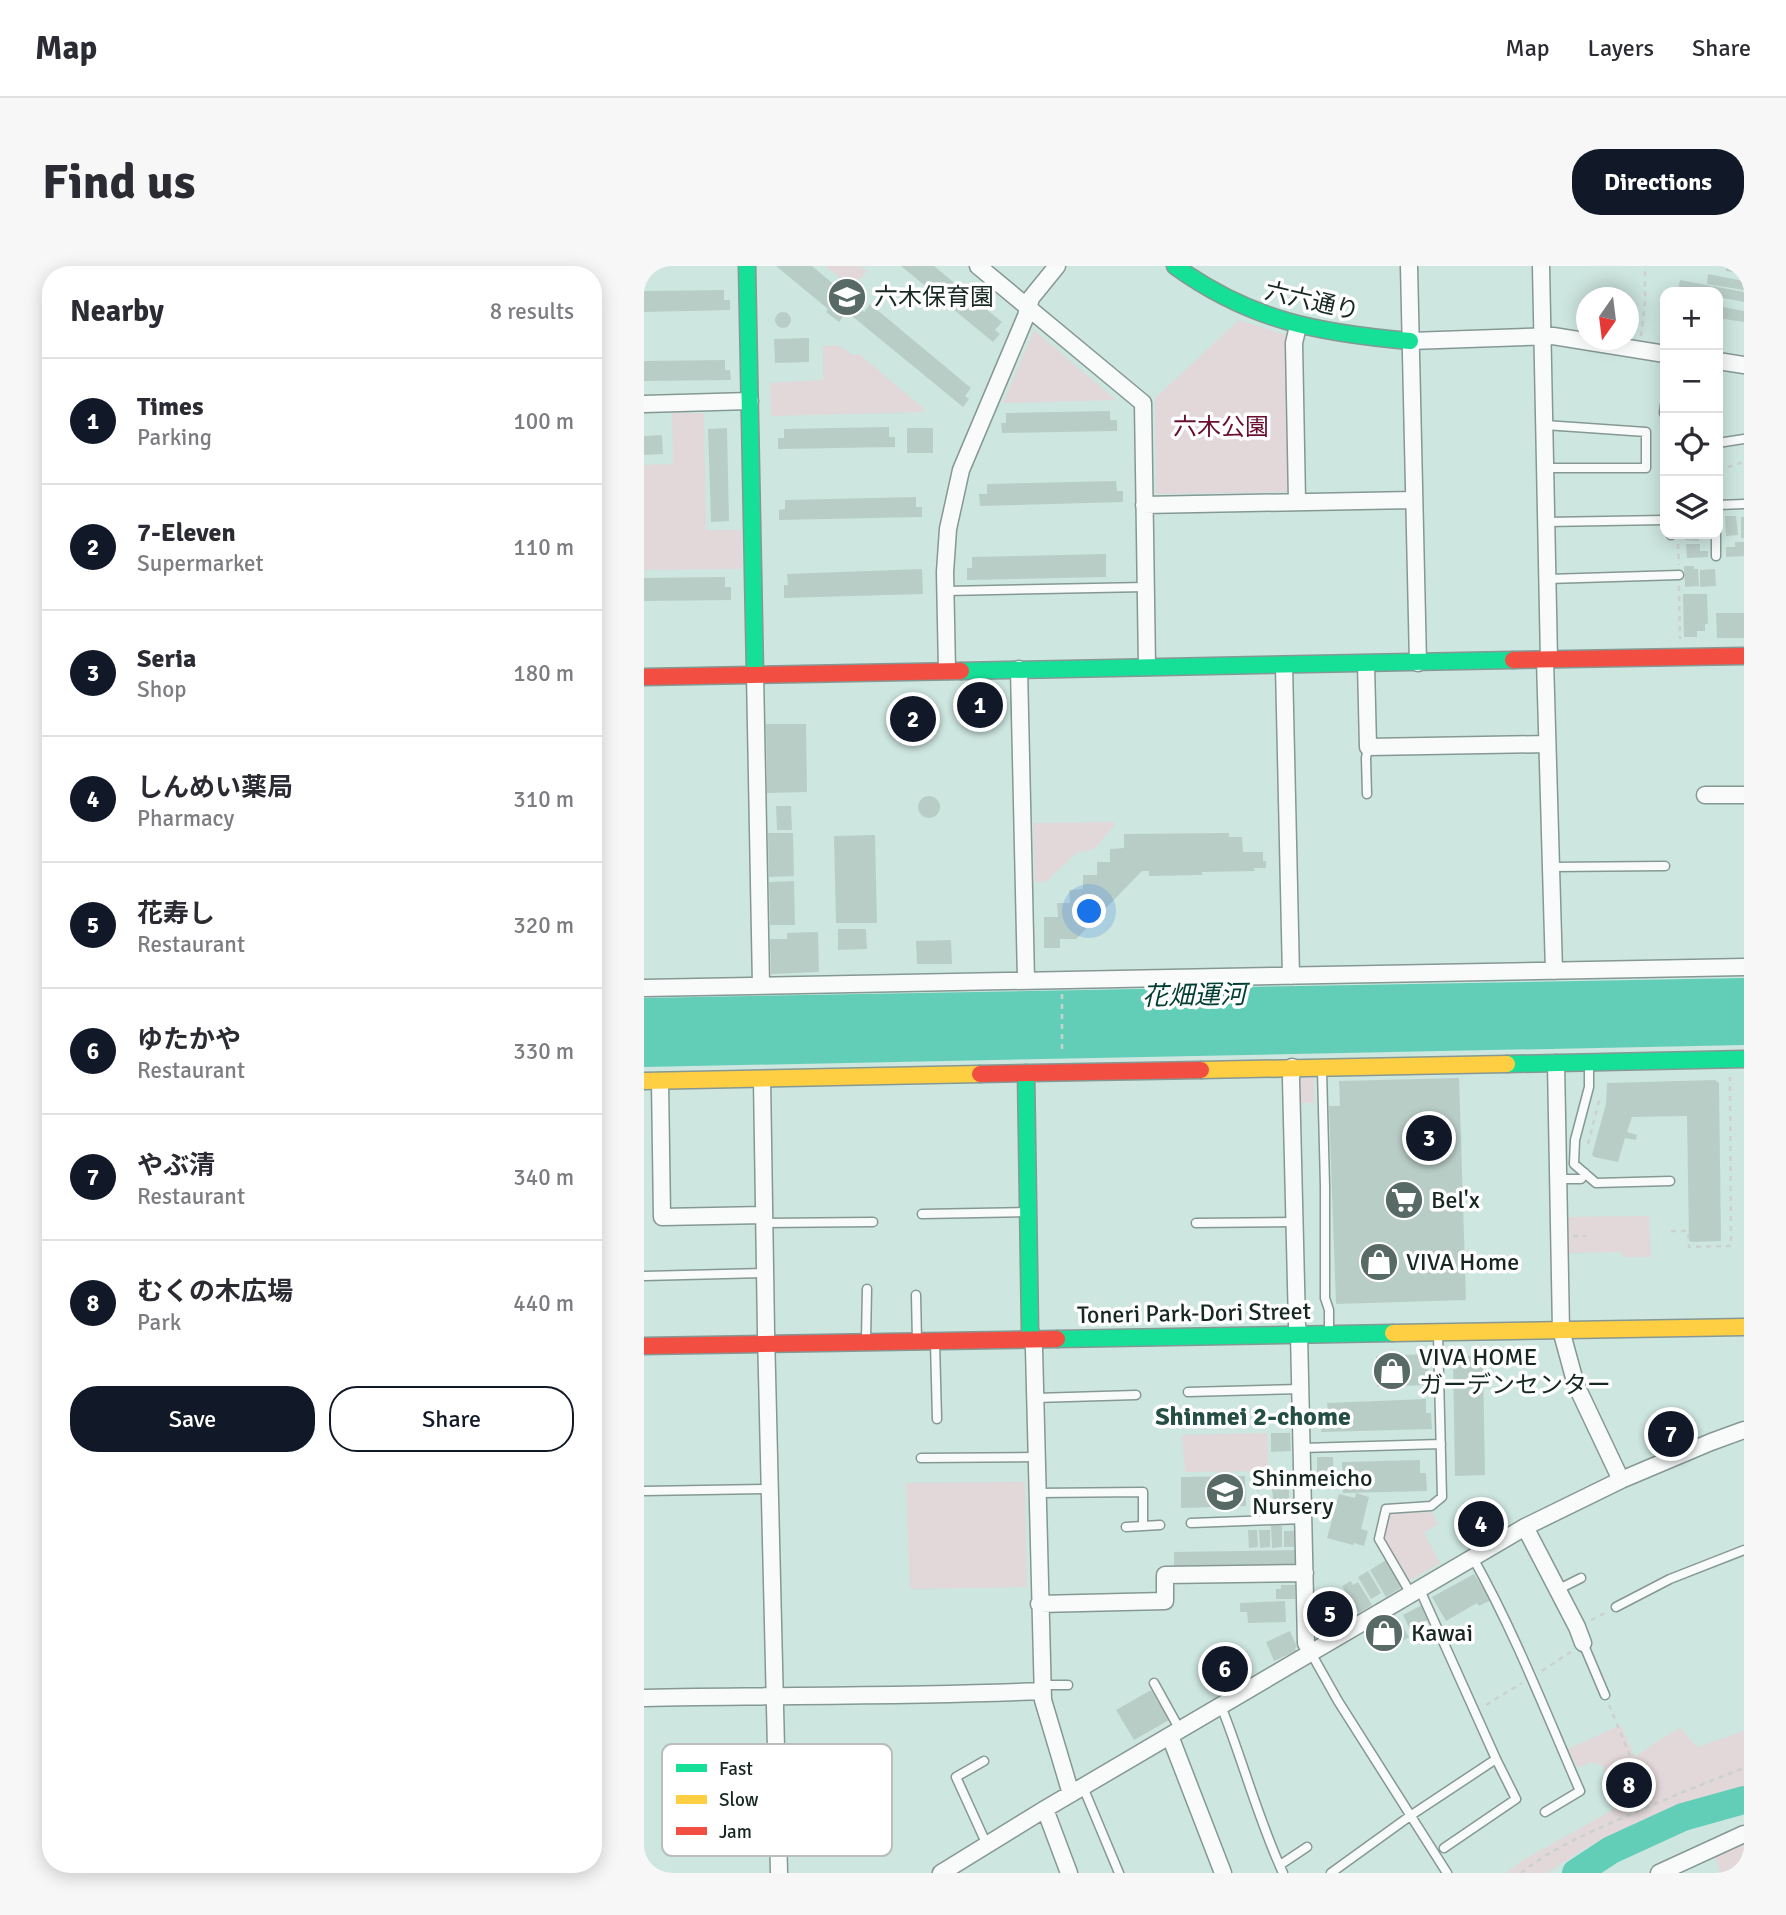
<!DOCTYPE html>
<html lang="en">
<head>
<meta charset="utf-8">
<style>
	:root { --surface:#fff; --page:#f7f7f7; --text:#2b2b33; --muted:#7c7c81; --line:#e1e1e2; --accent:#111827 }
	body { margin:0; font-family:Signika,"Noto Sans JP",sans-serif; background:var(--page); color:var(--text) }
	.controls { position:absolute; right:21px; top:21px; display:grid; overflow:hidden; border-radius:14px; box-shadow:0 4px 18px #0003 }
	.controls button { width:63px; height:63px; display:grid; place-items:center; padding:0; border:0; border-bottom:2px solid var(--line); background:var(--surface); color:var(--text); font:35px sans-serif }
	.compass { position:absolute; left:932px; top:21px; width:63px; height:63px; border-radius:50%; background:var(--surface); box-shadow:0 4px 18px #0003; rotate:194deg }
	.you { position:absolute; left:446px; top:646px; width:24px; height:24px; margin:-18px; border:5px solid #fff; border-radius:50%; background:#1a73e8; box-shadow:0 0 0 10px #1a73e833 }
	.badge { display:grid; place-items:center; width:46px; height:46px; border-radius:50%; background:var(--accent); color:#fff; font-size:23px; font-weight:700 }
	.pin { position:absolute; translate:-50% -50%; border:4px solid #fff; box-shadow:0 2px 7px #0006 }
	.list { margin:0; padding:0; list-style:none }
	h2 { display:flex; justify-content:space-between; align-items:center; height:91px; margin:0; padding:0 28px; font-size:30px }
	h2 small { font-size:23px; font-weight:400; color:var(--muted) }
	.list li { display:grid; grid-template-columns:46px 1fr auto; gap:21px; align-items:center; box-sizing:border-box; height:126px; padding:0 28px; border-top:2px solid var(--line) }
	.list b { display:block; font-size:26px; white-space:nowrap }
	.list p { margin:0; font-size:23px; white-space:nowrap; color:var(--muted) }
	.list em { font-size:23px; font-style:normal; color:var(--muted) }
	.actions { display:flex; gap:14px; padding:21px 28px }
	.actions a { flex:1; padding:16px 0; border:2px solid var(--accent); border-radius:28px; text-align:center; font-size:24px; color:var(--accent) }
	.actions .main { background:var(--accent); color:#fff }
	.icon { flex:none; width:38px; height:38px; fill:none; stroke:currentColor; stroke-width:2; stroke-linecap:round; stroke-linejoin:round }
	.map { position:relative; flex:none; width:1100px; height:1607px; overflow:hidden; border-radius:28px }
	header { display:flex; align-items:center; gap:42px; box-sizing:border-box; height:98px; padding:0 35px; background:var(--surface); border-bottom:2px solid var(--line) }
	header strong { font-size:33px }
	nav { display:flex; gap:38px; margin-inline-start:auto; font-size:24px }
	.intro { display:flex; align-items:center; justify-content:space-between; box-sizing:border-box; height:168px; padding:0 42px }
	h1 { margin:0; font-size:49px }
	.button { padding:18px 32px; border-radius:28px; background:var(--accent); color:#fff; font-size:24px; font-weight:700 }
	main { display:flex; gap:42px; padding:0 42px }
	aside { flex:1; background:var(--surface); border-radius:28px; box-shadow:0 4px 18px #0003 }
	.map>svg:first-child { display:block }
	.green { fill:#e2d7d9 }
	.water { fill:#62ceb7 }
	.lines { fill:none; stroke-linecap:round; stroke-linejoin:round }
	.river { stroke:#62ceb7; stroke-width:28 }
	.building { fill:#b9cdc7 }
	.lane-casing { stroke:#859894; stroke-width:11 }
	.street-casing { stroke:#859894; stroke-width:19 }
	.fast-casing { stroke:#859894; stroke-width:19 }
	.slow-casing { stroke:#859894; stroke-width:19 }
	.jam-casing { stroke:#859894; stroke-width:19 }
	.path { stroke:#cad2cf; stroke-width:2.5; stroke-dasharray:5 5; stroke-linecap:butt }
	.lane { stroke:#f8fbfa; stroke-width:8 }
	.street { stroke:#f8fbfa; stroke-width:16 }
	.fast { stroke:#16e098; stroke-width:16 }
	.slow { stroke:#ffcf43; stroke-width:16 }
	.jam { stroke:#f24e42; stroke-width:16 }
	.labels { text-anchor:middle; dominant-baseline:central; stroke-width:7; stroke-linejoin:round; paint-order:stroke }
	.poi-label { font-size:24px; fill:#172823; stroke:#fff; text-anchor:start }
	.street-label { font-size:24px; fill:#172823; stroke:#fff }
	.park-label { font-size:24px; fill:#690e31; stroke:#fff }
	.water-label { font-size:26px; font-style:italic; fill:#003e32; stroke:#fff }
	.neighbourhood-label { font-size:26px; font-weight:bold; fill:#254e44; stroke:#fff }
	.key { fill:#fff; stroke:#b9bebd; stroke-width:2 }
	.key-label { font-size:19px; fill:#172823 }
</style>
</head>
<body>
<header>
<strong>Map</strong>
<nav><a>Map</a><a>Layers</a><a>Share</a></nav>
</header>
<div class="intro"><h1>Find us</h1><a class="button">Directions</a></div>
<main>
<aside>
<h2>Nearby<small>8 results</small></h2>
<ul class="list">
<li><span class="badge">1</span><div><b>Times</b><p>Parking</p></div><em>100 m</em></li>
<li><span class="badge">2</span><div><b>7-Eleven</b><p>Supermarket</p></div><em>110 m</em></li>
<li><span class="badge">3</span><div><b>Seria</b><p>Shop</p></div><em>180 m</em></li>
<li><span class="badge">4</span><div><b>しんめい薬局</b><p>Pharmacy</p></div><em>310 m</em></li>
<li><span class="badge">5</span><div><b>花寿し</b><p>Restaurant</p></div><em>320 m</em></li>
<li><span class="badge">6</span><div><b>ゆたかや</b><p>Restaurant</p></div><em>330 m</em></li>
<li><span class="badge">7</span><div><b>やぶ清</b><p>Restaurant</p></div><em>340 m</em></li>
<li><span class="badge">8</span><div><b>むくの木広場</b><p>Park</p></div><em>440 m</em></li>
</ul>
<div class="actions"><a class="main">Save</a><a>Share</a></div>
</aside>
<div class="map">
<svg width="1100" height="1607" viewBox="0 0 1100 1607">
	<rect width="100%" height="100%" fill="#cee6e0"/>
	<!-- green -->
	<path class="green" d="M 181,0 L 216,0 L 223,5 L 209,22 Z
		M 595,54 L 642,69 L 644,226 L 512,228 L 511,132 Z
		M 390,64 L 472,134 L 359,137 Z
		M 194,79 L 209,89 L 215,88 L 279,142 L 280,146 L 127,150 L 126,117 L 179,114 L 179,80 Z
		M 28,147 L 60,147 L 62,264 L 97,264 L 98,303 L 0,304 L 0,199 L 29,198 Z
		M 470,556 L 470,560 L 450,583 L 432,587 L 402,616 L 391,616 L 389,557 Z
		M 657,812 L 670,812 L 670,837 L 657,837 Z
		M 1005,950 L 1007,991 L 978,991 L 978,986 L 920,987 L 919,951 Z
		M 623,1167 L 624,1201 L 620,1205 L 541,1206 L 538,1169 Z
		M 381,1216 L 383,1321 L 266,1323 L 262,1217 Z
		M 788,1246 L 794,1258 L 780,1267 L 796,1297 L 764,1316 L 739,1274 L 746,1248 Z
		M 977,1459 L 991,1491 L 1009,1478 L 1036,1462 L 1053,1481 L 1100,1465 L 1100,1525 L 1000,1558 L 945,1580 L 903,1607 L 862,1607 L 878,1595 L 970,1543 L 960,1516 L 965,1512 L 958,1499 L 947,1496 L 934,1502 L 924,1483 Z
		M 1100,1578 L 1100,1607 L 1076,1607 L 1070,1589 Z"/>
	<!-- water -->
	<path class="water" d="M 1100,712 L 1100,779 L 0,801 L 0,732 Z"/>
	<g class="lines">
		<!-- river -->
		<path class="river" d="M 932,1607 L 967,1584 L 1039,1551 L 1100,1534"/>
	</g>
	<!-- building -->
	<path class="building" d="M 132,0 L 168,0 L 211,36 L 195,56 L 182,46 L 184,43 Z
		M 257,0 L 290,0 L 358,56 L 351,64 L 356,68 L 349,76 Z
		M 1077,0 L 1100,0 L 1100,8 L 1082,5 L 1082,2 L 1077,1 Z
		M 1064,8 L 1100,15 L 1100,24 L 1063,18 Z
		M 1036,14 L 1100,26 L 1100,36 L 1074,31 L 1074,26 L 1046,26 L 1034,24 Z
		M 80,24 L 80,34 L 86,34 L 86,44 L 0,46 L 0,25 Z
		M 226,38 L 327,122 L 321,130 L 325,133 L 319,141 L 208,50 L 215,42 L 220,46 Z
		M 1074,40 L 1100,45 L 1100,56 L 1074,52 Z
		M131 54a8 8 0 1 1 16 0a8 8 0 1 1-16 0Z
		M 165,72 L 165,96 L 131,97 L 130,73 Z
		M 81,94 L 81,104 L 86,104 L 87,114 L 0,115 L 0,95 Z
		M 466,145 L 466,154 L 473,154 L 473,165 L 358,167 L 357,157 L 362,157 L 362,147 Z
		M 245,161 L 245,171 L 251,171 L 251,181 L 134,183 L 134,172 L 140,172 L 140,163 Z
		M 83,162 L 85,255 L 67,256 L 64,163 Z
		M 263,162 L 289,162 L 289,187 L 263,187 Z
		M 18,169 L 19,188 L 0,189 L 0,170 Z
		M 472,215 L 473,225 L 479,225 L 479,236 L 336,240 L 335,228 L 343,228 L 343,218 Z
		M 272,231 L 272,241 L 278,241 L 278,251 L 135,254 L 135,244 L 141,243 L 141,234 Z
		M 1081,250 L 1092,250 L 1094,269 L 1082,270 Z
		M 1097,251 L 1100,251 L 1100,272 L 1097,272 Z
		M 1041,268 L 1055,268 L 1055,275 L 1041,274 Z
		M 1091,276 L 1100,276 L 1100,290 L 1082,291 L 1082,281 L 1091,281 Z
		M 1042,278 L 1056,278 L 1056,285 L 1064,285 L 1064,291 L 1043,292 Z
		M 462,288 L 462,311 L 323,314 L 323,302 L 328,302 L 328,291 Z
		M 1040,300 L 1050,300 L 1050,303 L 1054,303 L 1055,320 L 1041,321 Z
		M 278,303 L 279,328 L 140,332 L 140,319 L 144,319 L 143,308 Z
		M 1071,303 L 1072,320 L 1056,321 L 1056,304 Z
		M 81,311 L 81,321 L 87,321 L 87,334 L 0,335 L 0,312 Z
		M 1039,328 L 1063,328 L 1064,358 L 1061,358 L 1061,365 L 1053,365 L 1053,371 L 1040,371 Z
		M 1072,347 L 1100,347 L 1100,372 L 1073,372 Z
		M 293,442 L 294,465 L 250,466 L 249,444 Z
		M 122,458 L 162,458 L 163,526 L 123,527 Z
		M274 541a11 11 0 1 1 22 0a11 11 0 1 1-22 0Z
		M 132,540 L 147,540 L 148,564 L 133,564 Z
		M 124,567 L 149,567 L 150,610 L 125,611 Z
		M 585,567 L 585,571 L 598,571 L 599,586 L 619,586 L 619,595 L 622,595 L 622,602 L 610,602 L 611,605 L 558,606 L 558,609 L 505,610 L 505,605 L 498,605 L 432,673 L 416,673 L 416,682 L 400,682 L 400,651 L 414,651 L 413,637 L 426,637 L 425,624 L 439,623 L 439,609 L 453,609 L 453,596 L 466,596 L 466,583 L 480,582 L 480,568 Z
		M 231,569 L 233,657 L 192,657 L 190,570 Z
		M 150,615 L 151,659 L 126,659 L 125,616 Z
		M 194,663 L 222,663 L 223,683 L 194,684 Z
		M 174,666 L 175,706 L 127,708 L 126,673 L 143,673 L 143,667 Z
		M 307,674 L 308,698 L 273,698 L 272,675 Z
		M 815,812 L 822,1034 L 692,1038 L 685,840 L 696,840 L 695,815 Z
		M 1071,814 L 1075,817 L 1077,975 L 1048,976 L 1045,975 L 1043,850 L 988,851 L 983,866 L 993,869 L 992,874 L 981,872 L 974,896 L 950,891 L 948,889 L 962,838 L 963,817 Z
		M 784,1088 L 785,1119 L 733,1121 L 732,1090 Z
		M 820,1090 L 834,1090 L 834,1097 L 839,1097 L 841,1209 L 811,1210 L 809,1096 L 820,1096 Z
		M 782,1133 L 782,1147 L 787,1147 L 788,1163 L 677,1166 L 677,1148 L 684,1147 L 683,1137 Z
		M 627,1167 L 646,1167 L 647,1185 L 627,1186 Z
		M 673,1191 L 689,1191 L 690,1212 L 673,1213 Z
		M 776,1194 L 776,1207 L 782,1207 L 783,1225 L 699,1227 L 698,1196 Z
		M 601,1210 L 602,1240 L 537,1242 L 537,1211 Z
		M 628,1221 L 645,1221 L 645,1233 L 629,1233 Z
		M 712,1227 L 725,1231 L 717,1263 L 724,1265 L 720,1280 L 710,1277 L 709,1279 L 683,1272 L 695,1228 L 711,1232 Z
		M 628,1236 L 650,1236 L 650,1244 L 646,1244 L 646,1248 L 629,1249 Z
		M 627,1260 L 638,1260 L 638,1281 L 628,1282 Z
		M 604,1264 L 613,1264 L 614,1281 L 605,1282 Z
		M 615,1264 L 626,1264 L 626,1281 L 616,1282 Z
		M 640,1265 L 650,1265 L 650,1281 L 640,1281 Z
		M 651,1284 L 651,1302 L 530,1305 L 530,1286 Z
		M 742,1294 L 758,1321 L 742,1331 L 726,1304 Z
		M 724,1305 L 737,1327 L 727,1333 L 714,1311 Z
		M 830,1308 L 847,1334 L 835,1340 L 833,1337 L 802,1355 L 788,1331 Z
		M 707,1315 L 709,1319 L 714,1316 L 728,1339 L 715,1347 L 698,1320 Z
		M 637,1319 L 651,1319 L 651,1333 L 632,1333 L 632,1323 L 637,1323 Z
		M 697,1323 L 712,1349 L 684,1365 L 668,1339 Z
		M 641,1335 L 642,1356 L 604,1357 L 603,1346 L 596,1346 L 596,1337 Z
		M 778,1339 L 785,1353 L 766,1363 L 759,1349 Z
		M 754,1352 L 765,1371 L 741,1386 L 729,1367 Z
		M 646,1365 L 653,1381 L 651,1382 L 652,1385 L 630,1395 L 622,1376 Z
		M 507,1424 L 525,1454 L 490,1474 L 472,1444 Z"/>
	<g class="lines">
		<!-- lane casing -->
		<g class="lane-casing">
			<path id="lane" d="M 1020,147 L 1021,139
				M 901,159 L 1002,166 L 1002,202 L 901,202
				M 1074,177 L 1100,173
				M 1074,239 L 1100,238
				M 902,256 L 1021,254
				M 1027,268 L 1027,269
				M 1072,268 L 1072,290
				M 904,313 L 1035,309
				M 302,325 L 502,321
				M 723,528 L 722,492 L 724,481
				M 907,601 L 1021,600
				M 945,796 L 945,821 L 931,874 L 930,898 L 952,917 L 1026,915
				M 678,804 L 681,920 L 681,1032 L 685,1044 L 685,1067
				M 914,913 L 937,913 L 941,907
				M 278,948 L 381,946
				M 120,957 L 229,956
				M 552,957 L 650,956
				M 0,1010 L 121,1007
				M 272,1029 L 273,1075
				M 222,1073 L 223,1023
				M 291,1077 L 293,1153
				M 544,1126 L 657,1123
				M 391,1132 L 492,1129
				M 658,1182 L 797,1178
				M 277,1192 L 393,1191
				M 0,1225 L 126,1223
				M 393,1227 L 499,1226 L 499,1260
				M 547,1257 L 659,1253
				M 482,1261 L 516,1259
				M 829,1292 C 871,1367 902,1447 936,1525 L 901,1546
				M 913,1324 L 937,1312
				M 767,1328 L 735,1273 L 742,1243 L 787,1240 L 798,1231 L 794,1069
				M 972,1341 L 1026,1313 L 1100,1284
				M 939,1377 L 961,1429
				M 667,1387 L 694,1435 L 803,1607
				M 510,1417 L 536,1464
				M 398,1419 L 424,1419
				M 577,1440 C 599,1495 614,1553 639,1607
				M 340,1495 L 312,1511 L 343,1579
				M 439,1521 L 475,1607
				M 800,1582 L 872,1533 L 852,1493
				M 636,1599 L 663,1581
				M 687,1607 L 766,1550 L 852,1493 L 776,1324"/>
		</g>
		<!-- street casing -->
		<g class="street-casing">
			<path id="street" d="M 334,0 L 499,137 L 503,401
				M 765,0 L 774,397
				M 897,0 L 905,394
				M 766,75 L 909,70 L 1021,88
				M 1074,95 L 1100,99
				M 0,138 L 106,135
				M 653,235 L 650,77 L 654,60
				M 500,239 L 769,234
				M 901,394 L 910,705
				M 722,398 L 724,481 L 903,478
				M 640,400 L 647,710
				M 375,403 L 382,714
				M 303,405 L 301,306 L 304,263 L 317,204 L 382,50 L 387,32 L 413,0
				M 111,408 L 117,719
				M 1061,529 L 1100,529
				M 0,722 L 1100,701
				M 912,797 L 917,1064 L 932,1119 L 977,1214
				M 648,801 L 647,813 L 653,1059 L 655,1068 L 662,1377 L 667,1387
				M 118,813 L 122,1066 L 135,1607
				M 16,815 L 18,951 L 120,949
				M 388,1072 L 390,1083 L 399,1434 L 427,1528
				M 881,1261 L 933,1361 L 939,1377
				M 395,1338 L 521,1335 L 521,1309 L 661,1307
				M 0,1432 C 133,1429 266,1431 398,1425
				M 526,1470 L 579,1607
				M 401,1543 L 425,1607
				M 297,1607 L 401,1543 L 881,1261 L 977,1214 L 1067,1176 L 1100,1164
				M 1015,1607 L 1100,1568"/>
		</g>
		<!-- fast casing -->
		<g class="fast-casing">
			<path id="fast" d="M 103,0 L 111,408
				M 531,0 C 607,55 675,67 766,75
				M 317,405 L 869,394
				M 863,798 L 1100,793
				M 382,807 L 386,1063 L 388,1072
				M 413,1073 L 749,1067"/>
		</g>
		<!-- slow casing -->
		<g class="slow-casing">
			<path id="slow" d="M 557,804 L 863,798
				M 0,815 L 336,808
				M 749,1067 L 1100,1061"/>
		</g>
		<!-- jam casing -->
		<g class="jam-casing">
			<path id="jam" d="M 869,394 L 1100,390
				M 0,411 L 317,405
				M 336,808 L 557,804
				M 0,1080 L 413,1073"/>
		</g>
		<!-- path -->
		<path class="path" d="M 997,70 L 1001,37 L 1001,0
			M 1074,204 L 1100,196
			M 1034,278 L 1035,299
			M 1035,320 L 1036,373
			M 418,728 L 418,788
			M 944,878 L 956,831
			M 1027,965 L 1044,965 L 1045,981 L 1087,980 L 1086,811
			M 929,970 L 942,970
			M 614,1226 L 614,1215 L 645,1214
			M 947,1354 L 963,1346
			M 898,1405 L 928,1385
			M 842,1439 L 878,1417
			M 965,1439 L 1007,1540
			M 877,1607 C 905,1584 942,1568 976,1553 C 1017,1535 1058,1518 1100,1502"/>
		<!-- lane -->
		<use href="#lane" class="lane"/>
		<!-- street -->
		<use href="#street" class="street"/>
		<!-- fast -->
		<use href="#fast" class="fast"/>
		<!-- slow -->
		<use href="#slow" class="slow"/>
		<!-- jam -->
		<use href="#jam" class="jam"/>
	</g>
	<!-- icons -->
	<defs>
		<g id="school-disc" transform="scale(2.0125)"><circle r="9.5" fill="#576a65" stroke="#fff"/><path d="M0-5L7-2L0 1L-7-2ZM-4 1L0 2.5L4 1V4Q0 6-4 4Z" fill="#fff"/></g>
		<g id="supermarket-disc" transform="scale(2.0125)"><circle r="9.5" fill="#576a65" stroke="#fff"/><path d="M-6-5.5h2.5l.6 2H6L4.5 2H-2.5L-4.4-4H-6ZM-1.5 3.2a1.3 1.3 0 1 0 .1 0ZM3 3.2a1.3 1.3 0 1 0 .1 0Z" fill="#fff"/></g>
		<g id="shop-disc" transform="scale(2.0125)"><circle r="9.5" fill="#576a65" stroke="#fff"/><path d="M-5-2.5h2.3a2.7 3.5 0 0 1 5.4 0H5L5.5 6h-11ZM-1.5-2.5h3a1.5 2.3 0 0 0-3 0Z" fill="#fff"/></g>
	</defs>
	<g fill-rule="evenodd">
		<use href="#school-disc" x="203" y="31"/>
		<use href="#supermarket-disc" x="760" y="934"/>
		<use href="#shop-disc" x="735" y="996"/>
		<use href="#shop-disc" x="748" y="1105"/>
		<use href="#school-disc" x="581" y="1226"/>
		<use href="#shop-disc" x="740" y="1367"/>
	</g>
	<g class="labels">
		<!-- poi labels -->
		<g class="poi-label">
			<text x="230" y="31">六木保育園</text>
			<text x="787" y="934">Bel'x</text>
			<text x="762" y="996">VIVA Home</text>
			<text x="775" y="1091">VIVA HOME<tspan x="775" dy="28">ガーデンセンター</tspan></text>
			<text x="608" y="1212">Shinmeicho<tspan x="608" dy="28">Nursery</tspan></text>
			<text x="767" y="1367">Kawai</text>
		</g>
		<!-- street labels -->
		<g class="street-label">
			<text transform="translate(668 35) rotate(13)">六六通り</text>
			<text transform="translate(550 1047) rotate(-1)">Toneri Park-Dori Street</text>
		</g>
		<!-- park labels -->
		<g class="park-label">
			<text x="577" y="161">六木公園</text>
		</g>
		<!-- water labels -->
		<g class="water-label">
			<text transform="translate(550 730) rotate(-1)">花畑運河</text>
		</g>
		<!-- neighbourhood labels -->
		<g class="neighbourhood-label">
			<text x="609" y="1151">Shinmei 2-chome</text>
		</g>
	</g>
	<!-- legend -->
	<rect x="18" y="1478" width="230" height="112" rx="10" class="key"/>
	<rect x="32" y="1498" width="31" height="8" fill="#16e098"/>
	<rect x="32" y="1529" width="31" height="9" fill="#ffcf43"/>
	<rect x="32" y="1561" width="31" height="8" fill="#f24e42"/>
	<g class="key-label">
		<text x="75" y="1509">Fast</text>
		<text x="75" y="1540">Slow</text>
		<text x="75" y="1572">Jam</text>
	</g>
</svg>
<div class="controls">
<button>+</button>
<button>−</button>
<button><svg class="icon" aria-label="locate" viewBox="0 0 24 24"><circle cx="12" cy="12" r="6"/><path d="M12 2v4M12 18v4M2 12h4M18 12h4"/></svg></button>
<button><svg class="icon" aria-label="layers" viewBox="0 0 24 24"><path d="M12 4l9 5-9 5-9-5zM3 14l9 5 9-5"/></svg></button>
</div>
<svg class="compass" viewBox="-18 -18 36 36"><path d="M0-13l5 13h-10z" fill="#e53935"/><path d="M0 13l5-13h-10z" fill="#7c7c81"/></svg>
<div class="you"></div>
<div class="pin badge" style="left:336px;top:439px">1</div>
<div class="pin badge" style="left:269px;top:453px">2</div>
<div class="pin badge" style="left:785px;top:872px">3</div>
<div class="pin badge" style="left:837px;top:1258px">4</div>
<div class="pin badge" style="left:686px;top:1348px">5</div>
<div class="pin badge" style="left:581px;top:1403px">6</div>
<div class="pin badge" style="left:1027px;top:1168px">7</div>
<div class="pin badge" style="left:985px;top:1519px">8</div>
</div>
</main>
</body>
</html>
